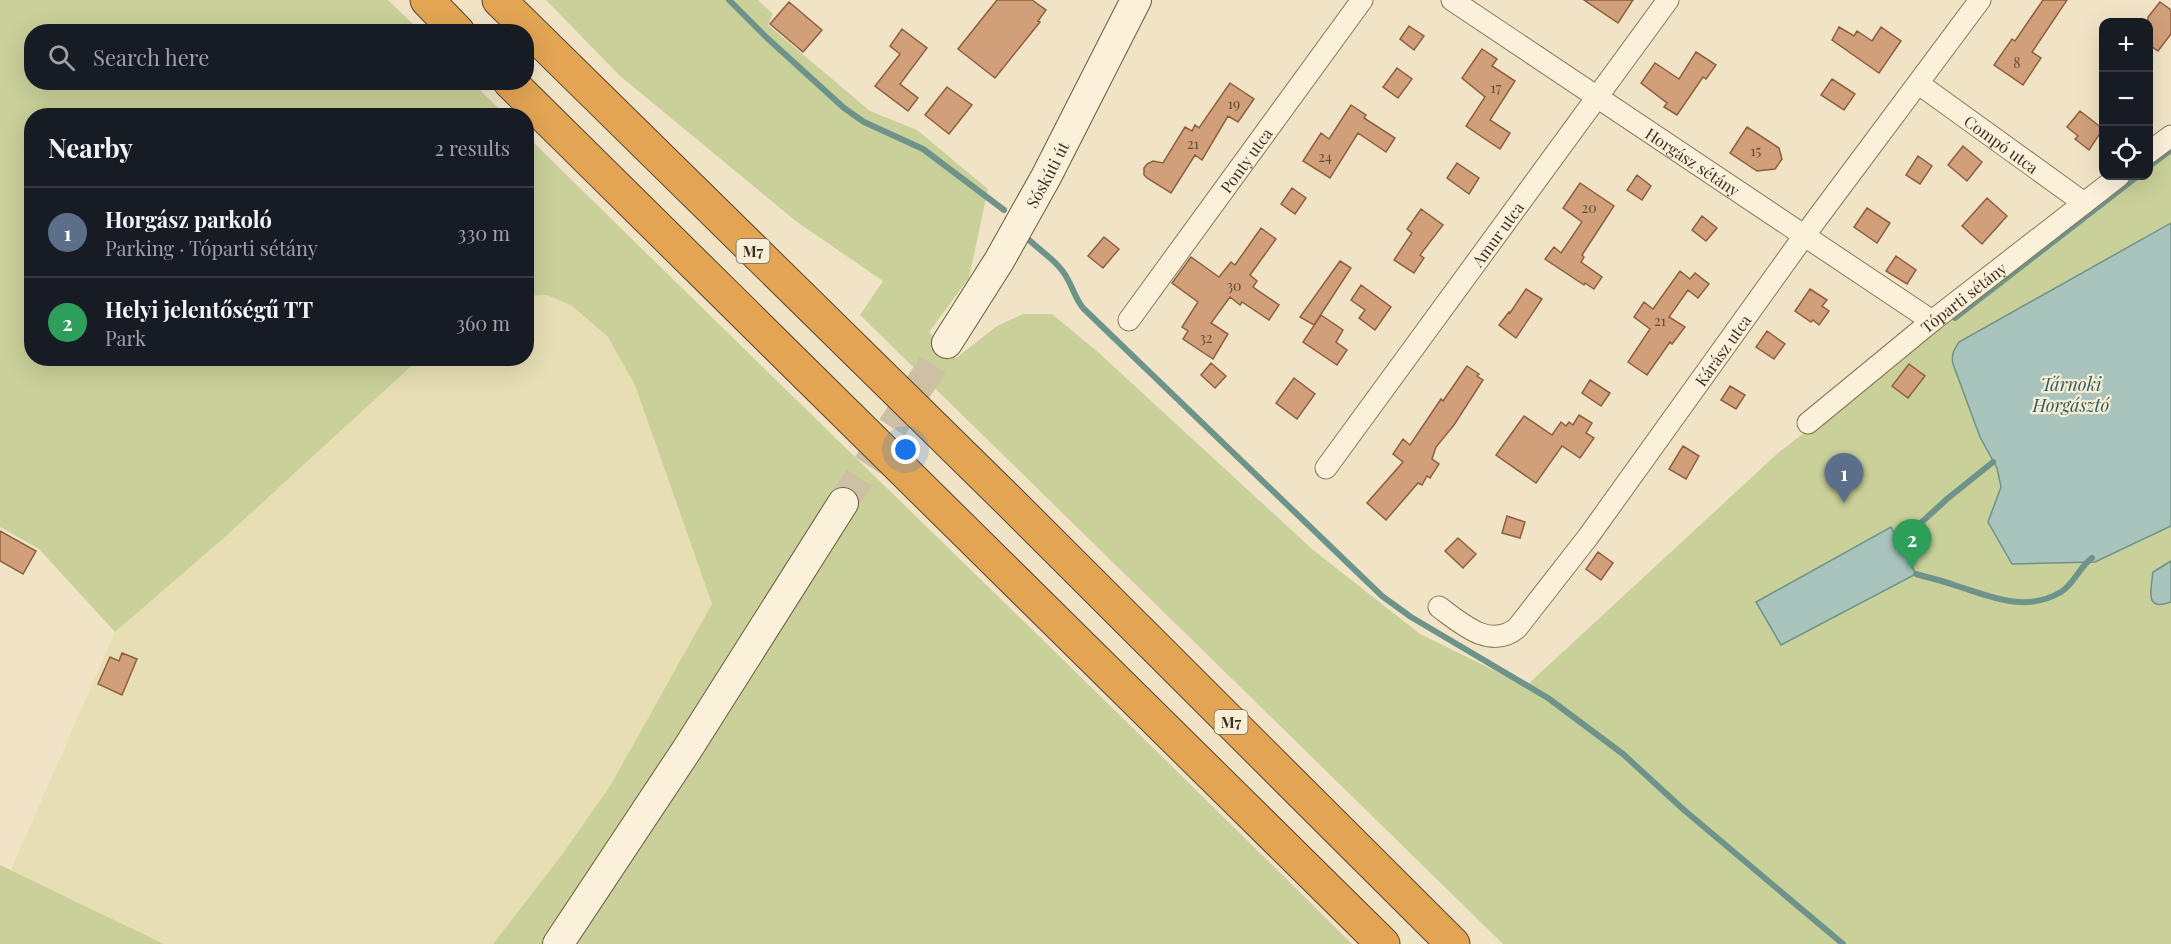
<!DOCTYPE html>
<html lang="en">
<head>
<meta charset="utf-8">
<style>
	:root { --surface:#171b24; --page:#242831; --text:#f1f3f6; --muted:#9ea1a6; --line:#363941; --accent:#0f766e }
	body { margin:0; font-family:"Playfair Display",serif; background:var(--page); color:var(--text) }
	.controls { position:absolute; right:18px; top:18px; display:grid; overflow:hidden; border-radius:12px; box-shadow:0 6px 24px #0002 }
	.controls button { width:54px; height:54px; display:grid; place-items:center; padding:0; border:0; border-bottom:2px solid var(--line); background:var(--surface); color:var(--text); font:30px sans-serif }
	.you { position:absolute; left:906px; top:450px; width:21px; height:21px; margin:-15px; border:4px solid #fff; border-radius:50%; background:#1a73e8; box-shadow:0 0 0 9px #1a73e833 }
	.badge { display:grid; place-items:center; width:39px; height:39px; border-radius:50%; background:var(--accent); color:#fff; font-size:20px; font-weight:700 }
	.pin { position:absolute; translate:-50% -50px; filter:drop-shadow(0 2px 3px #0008) }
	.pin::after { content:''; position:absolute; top:32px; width:21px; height:18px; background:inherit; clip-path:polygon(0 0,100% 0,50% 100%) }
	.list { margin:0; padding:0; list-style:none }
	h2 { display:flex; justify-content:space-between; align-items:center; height:78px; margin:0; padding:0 24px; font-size:26px }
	h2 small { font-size:20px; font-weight:400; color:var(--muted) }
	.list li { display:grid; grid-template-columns:39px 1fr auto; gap:18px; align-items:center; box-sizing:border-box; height:90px; padding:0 24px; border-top:2px solid var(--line) }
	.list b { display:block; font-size:22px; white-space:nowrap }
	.list p { margin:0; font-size:20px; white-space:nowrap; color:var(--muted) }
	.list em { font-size:20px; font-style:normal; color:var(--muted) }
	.icon { flex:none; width:33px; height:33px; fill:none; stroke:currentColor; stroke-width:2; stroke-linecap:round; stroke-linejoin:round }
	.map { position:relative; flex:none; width:2171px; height:944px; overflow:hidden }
	.search { position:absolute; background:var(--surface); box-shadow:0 6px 24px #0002; left:24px; top:24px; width:510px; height:66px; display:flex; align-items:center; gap:15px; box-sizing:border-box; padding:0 21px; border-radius:24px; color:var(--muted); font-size:22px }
	.panel { position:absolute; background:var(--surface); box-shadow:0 6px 24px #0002; left:24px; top:108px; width:510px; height:258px; border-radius:24px }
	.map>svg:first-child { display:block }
	.farmland { fill:#e7dfb3 }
	.green { fill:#c9d099 }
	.water { fill:#a8c4bc; stroke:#6d938a; stroke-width:1.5 }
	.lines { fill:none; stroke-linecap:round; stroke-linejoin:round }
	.stream { stroke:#6d938a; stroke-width:6 }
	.building { fill:#d19f7a; stroke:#8e5f3f; stroke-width:1.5 }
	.secondary-tunnel { stroke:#cdc0a5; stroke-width:30; stroke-dasharray:30 15; stroke-linecap:butt }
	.street-casing { stroke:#8d765a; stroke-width:23 }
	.secondary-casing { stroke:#6f573d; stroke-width:32 }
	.highway-casing { stroke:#5b442f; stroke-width:35 }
	.street { stroke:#fbf1da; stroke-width:21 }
	.secondary { stroke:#fbf1da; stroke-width:30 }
	.highway { stroke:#e3a554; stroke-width:33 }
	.labels { text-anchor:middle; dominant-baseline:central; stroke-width:4.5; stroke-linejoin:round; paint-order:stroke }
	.number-label { font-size:14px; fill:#624a36 }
	.shield { fill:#f8eed6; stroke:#756856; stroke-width:1.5 }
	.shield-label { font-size:15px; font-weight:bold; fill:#3d2e1f }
	.street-label { font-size:16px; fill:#3d2e1f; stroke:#f8eed6 }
	.water-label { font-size:18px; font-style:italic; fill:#2d5d5b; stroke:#f8eed6 }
</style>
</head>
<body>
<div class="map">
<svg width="2171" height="944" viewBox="0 0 2171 944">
	<rect width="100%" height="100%" fill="#f1e4c6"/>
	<!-- farmland -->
	<path class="farmland" d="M 547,295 L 571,305 L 606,336 L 635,385 L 712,604 L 610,786 L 561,856 L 493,944 L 164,944 L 11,870 L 115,632 L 225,537 L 419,359 L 526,358 L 527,296 Z"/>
	<!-- green -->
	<path class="green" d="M 0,0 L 388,0 L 420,31 L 32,32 L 32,82 L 472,83 L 506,115 L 32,116 L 32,358 L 419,359 L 225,537 L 115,632 L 39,549 L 0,527 Z
		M 546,0 L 758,0 L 773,14 L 768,25 L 870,111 L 917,130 L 988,189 L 969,278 L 929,332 L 955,359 L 997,326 L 1023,314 L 1052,314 L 1099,353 L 1312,549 L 1420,634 L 1526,686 L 1778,453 L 2138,176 L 2148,176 L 2149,167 L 2171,150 L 2171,944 L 1503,944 L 860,315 L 883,281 L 797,222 L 620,76 Z
		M 527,136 C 801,406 1079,673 1352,944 L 493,944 L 561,856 L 610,786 L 712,604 L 635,385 L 607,336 L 571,305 L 547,295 L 527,296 Z
		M 0,865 L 164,944 L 0,944 Z"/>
	<!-- water -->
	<path class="water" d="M 2171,223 L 2171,526 L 2095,562 L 2012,564 L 1988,522 L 2001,487 L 1997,468 L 1980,437 L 1953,364 C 1951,354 1954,350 1959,342 Z
		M 1891,527 L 1916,574 L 1781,645 L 1756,602 Z
		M 2171,561 L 2171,602 C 2144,612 2151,590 2153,572 Z"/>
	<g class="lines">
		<!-- stream -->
		<path class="stream" d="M 729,0 L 766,37 L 844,108 L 864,122 L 923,149 L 1004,210
			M 2148,167 L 2171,150
			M 1029,240 C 1041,251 1059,263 1067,278 C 1073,288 1075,298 1083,308 L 1382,596 L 1411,617 L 1548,698 L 1623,754 L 1684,810 L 1843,944
			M 1955,318 L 2138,176
			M 1899,543 L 1947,499 L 1993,462
			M 1916,574 C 1930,578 1944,581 1957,586 C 1992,597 2025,613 2061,592 C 2075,583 2079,567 2092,558"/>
	</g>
	<!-- building -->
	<path class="building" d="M 997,0 L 1032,0 L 1046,10 L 1038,21 L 1040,22 L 995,78 L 958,49 Z
		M 1584,0 L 1633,0 L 1618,23 Z
		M 2043,0 L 2067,0 L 2032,52 L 2041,58 L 2023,85 L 1994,65 L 2012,39 L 2015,41 Z
		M 789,2 L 822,30 L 803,52 L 770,24 Z
		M 2160,2 L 2171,10 L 2171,34 L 2158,51 L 2148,44 L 2148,17 Z
		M 1409,26 L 1424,36 L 1414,50 L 1400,39 Z
		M 1839,27 L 1854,36 L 1857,31 L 1872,41 L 1881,27 L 1901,41 L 1879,73 L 1832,40 Z
		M 902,29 L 927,48 L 900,84 L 918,98 L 908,111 L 875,86 L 900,54 L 890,46 Z
		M 1482,49 L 1497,59 L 1492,66 L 1515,81 L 1490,120 L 1510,133 L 1500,149 L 1466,126 L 1485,97 L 1462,78 Z
		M 1696,52 L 1716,65 L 1706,79 L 1703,77 L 1677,115 L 1664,107 L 1667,103 L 1641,83 L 1655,63 L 1679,79 Z
		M 1397,68 L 1412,79 L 1398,98 L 1383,87 Z
		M 1832,79 L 1855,94 L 1844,110 L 1821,95 Z
		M 1230,83 L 1254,99 L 1238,122 L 1228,116 L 1202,160 L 1195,155 L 1171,193 L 1147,178 L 1144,175 L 1144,168 L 1147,164 L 1153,161 L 1163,163 L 1185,127 L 1192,131 L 1195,125 L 1199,128 Z
		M 947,87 L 972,105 L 949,134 L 925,115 Z
		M 1351,105 L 1366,115 L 1364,118 L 1395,138 L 1386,152 L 1358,133 L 1330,178 L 1303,161 L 1321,133 L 1329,139 Z
		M 2080,111 L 2103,129 L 2089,150 L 2075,139 L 2078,136 L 2067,127 Z
		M 1747,127 L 1779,148 L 1782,159 L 1775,169 L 1757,171 L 1730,153 Z
		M 1963,146 L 1982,162 L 1967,181 L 1948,165 Z
		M 1918,156 L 1932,166 L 1920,184 L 1906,175 Z
		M 1457,163 L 1479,178 L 1469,194 L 1447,178 Z
		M 1637,175 L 1651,186 L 1642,200 L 1627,190 Z
		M 1580,183 L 1614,206 L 1582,255 L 1584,257 L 1581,262 L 1602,277 L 1594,289 L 1585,283 L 1584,285 L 1545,259 L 1554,247 L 1561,253 L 1582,222 L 1563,208 Z
		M 1292,188 L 1306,198 L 1295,214 L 1281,204 Z
		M 1987,198 L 2007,216 L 1982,244 L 1962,226 Z
		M 1867,208 L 1890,223 L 1877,243 L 1854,227 Z
		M 1421,209 L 1443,225 L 1420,255 L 1424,258 L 1414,273 L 1394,260 L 1412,233 L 1407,229 Z
		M 1702,216 L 1717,228 L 1706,241 L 1692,230 Z
		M 1261,228 L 1276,239 L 1250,275 L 1257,281 L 1253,287 L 1279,305 L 1269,320 L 1242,302 L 1240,305 L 1230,297 L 1211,323 L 1228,334 L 1213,359 L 1183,339 L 1188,331 L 1182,327 L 1198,302 L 1172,283 L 1191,257 L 1219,277 L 1231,262 L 1235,265 Z
		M 1104,237 L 1119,249 L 1103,268 L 1088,256 Z
		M 1896,256 L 1916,270 L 1907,284 L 1886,271 Z
		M 1340,261 L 1351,268 L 1314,325 L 1300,317 Z
		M 1680,271 L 1690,279 L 1695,273 L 1709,284 L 1698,298 L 1688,290 L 1669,317 L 1685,327 L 1672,344 L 1670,342 L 1647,375 L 1628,362 L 1650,329 L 1634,317 L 1644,302 L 1653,309 Z
		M 1361,285 L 1391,307 L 1375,330 L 1359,318 L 1365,310 L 1351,300 Z
		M 1526,289 L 1542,299 L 1516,338 L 1499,325 L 1509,312 L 1510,313 Z
		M 1810,289 L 1827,300 L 1822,306 L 1829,311 L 1819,325 L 1813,320 L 1811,322 L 1795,311 Z
		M 1321,315 L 1343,330 L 1336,342 L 1347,350 L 1337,365 L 1303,342 Z
		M 1767,331 L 1785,344 L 1774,359 L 1756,347 Z
		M 1211,363 L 1226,376 L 1215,388 L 1201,375 Z
		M 1909,364 L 1925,376 L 1908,398 L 1892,386 Z
		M 1467,366 L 1479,374 L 1477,376 L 1483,380 L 1454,425 L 1436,447 L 1432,459 L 1439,464 L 1430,478 L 1427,476 L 1422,485 L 1418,483 L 1386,520 L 1367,503 L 1403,462 L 1393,454 L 1403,439 L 1410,445 L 1441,399 L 1443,401 Z
		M 1294,378 L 1315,394 L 1297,419 L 1276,403 Z
		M 1590,380 L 1610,393 L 1601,406 L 1582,393 Z
		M 1730,386 L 1745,395 L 1736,409 L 1721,400 Z
		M 1579,415 L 1592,423 L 1586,433 L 1594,438 L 1580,458 L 1562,446 L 1536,483 L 1496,455 L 1524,416 L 1552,435 L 1561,422 L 1566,426 L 1569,422 L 1573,425 Z
		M 1683,446 L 1699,456 L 1686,479 L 1669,469 Z
		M 1507,516 L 1525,522 L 1520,538 L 1502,533 Z
		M 0,531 L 36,551 L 23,574 L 0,561 Z
		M 1458,538 L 1476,554 L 1463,568 L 1445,551 Z
		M 1598,552 L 1613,563 L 1601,580 L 1586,569 Z
		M 122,653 L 137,659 L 122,695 L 98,684 L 110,657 L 119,661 Z"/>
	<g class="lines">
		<!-- secondary-tunnel -->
		<path class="secondary-tunnel" d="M 843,503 L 947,343"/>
		<!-- street casing -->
		<g class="street-casing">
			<g id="street">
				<path id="s1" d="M 1452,0 L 1932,321"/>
				<path id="s2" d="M 1919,84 L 2084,203"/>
				<path d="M 2148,153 L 2171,136"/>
				<path id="s3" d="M 1129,320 L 1362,0"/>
				<path id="s4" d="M 1808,423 L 1932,321 L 2119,176"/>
				<path id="s5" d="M 1326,468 L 1668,0"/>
				<path id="s6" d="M 1439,607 C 1462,624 1490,650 1517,628 L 1588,537 L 1804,236 L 1980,0"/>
			</g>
		</g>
		<!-- secondary casing -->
		<g class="secondary-casing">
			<g id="secondary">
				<path id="s7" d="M 947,343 L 999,261 L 1046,177 L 1136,0"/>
				<path d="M 558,944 L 688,748 L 843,503"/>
			</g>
		</g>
		<!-- highway casing -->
		<g class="highway-casing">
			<path id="highway" d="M 427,0 L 458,32
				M 499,0 L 1009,501 L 1453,944
				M 510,82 L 1383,944"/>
		</g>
		<!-- street -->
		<use href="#street" class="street"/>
		<!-- secondary -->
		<use href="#secondary" class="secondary"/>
		<!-- highway -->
		<use href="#highway" class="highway"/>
	</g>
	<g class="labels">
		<!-- number labels -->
		<g class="number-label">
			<text x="2017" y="62">8</text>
			<text x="1496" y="87">17</text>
			<text x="1234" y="103">19</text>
			<text x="1193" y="143">21</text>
			<text x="1756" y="150">15</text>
			<text x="1325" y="156">24</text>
			<text x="1589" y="207">20</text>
			<text x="1234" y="285">30</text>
			<text x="1660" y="320">21</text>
			<text x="1206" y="337">32</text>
		</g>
		<!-- shield labels -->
		<g class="shield">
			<rect x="736.5" y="239" width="33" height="24" rx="4.5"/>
			<rect x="1214.5" y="710" width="33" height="24" rx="4.5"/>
		</g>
		<g class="shield-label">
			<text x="753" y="251">M7</text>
			<text x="1231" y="722">M7</text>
		</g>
		<!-- street labels -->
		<g class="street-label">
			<text stroke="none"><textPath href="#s2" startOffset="102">Compó utca</textPath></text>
			<text stroke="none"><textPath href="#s3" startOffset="198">Ponty utca</textPath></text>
			<text stroke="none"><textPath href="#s1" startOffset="290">Horgász sétány</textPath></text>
			<text stroke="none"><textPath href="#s7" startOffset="196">Sóskúti út</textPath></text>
			<text stroke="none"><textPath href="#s5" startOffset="290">Amur utca</textPath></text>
			<text stroke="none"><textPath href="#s4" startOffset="200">Tóparti sétány</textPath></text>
			<text stroke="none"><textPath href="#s6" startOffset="434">Kárász utca</textPath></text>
		</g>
		<!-- water labels -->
		<g class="water-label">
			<text x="2071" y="384">Tárnoki<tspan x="2071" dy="21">Horgásztó</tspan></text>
		</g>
	</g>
</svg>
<div class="controls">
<button>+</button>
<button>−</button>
<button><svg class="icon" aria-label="locate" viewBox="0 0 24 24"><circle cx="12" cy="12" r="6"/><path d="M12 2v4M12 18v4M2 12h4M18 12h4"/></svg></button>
</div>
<div class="you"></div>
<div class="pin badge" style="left:1844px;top:503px;background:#5c6f8a">1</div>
<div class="pin badge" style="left:1912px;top:569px;background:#2e9e5b">2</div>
<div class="search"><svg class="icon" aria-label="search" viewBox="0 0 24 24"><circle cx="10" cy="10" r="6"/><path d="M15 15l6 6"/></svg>Search here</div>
<section class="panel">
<h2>Nearby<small>2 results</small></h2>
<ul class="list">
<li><span class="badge" style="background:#5c6f8a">1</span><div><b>Horgász parkoló</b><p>Parking · Tóparti sétány</p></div><em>330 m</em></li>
<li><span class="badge" style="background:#2e9e5b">2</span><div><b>Helyi jelentőségű TT</b><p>Park</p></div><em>360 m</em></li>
</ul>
</section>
</div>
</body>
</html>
